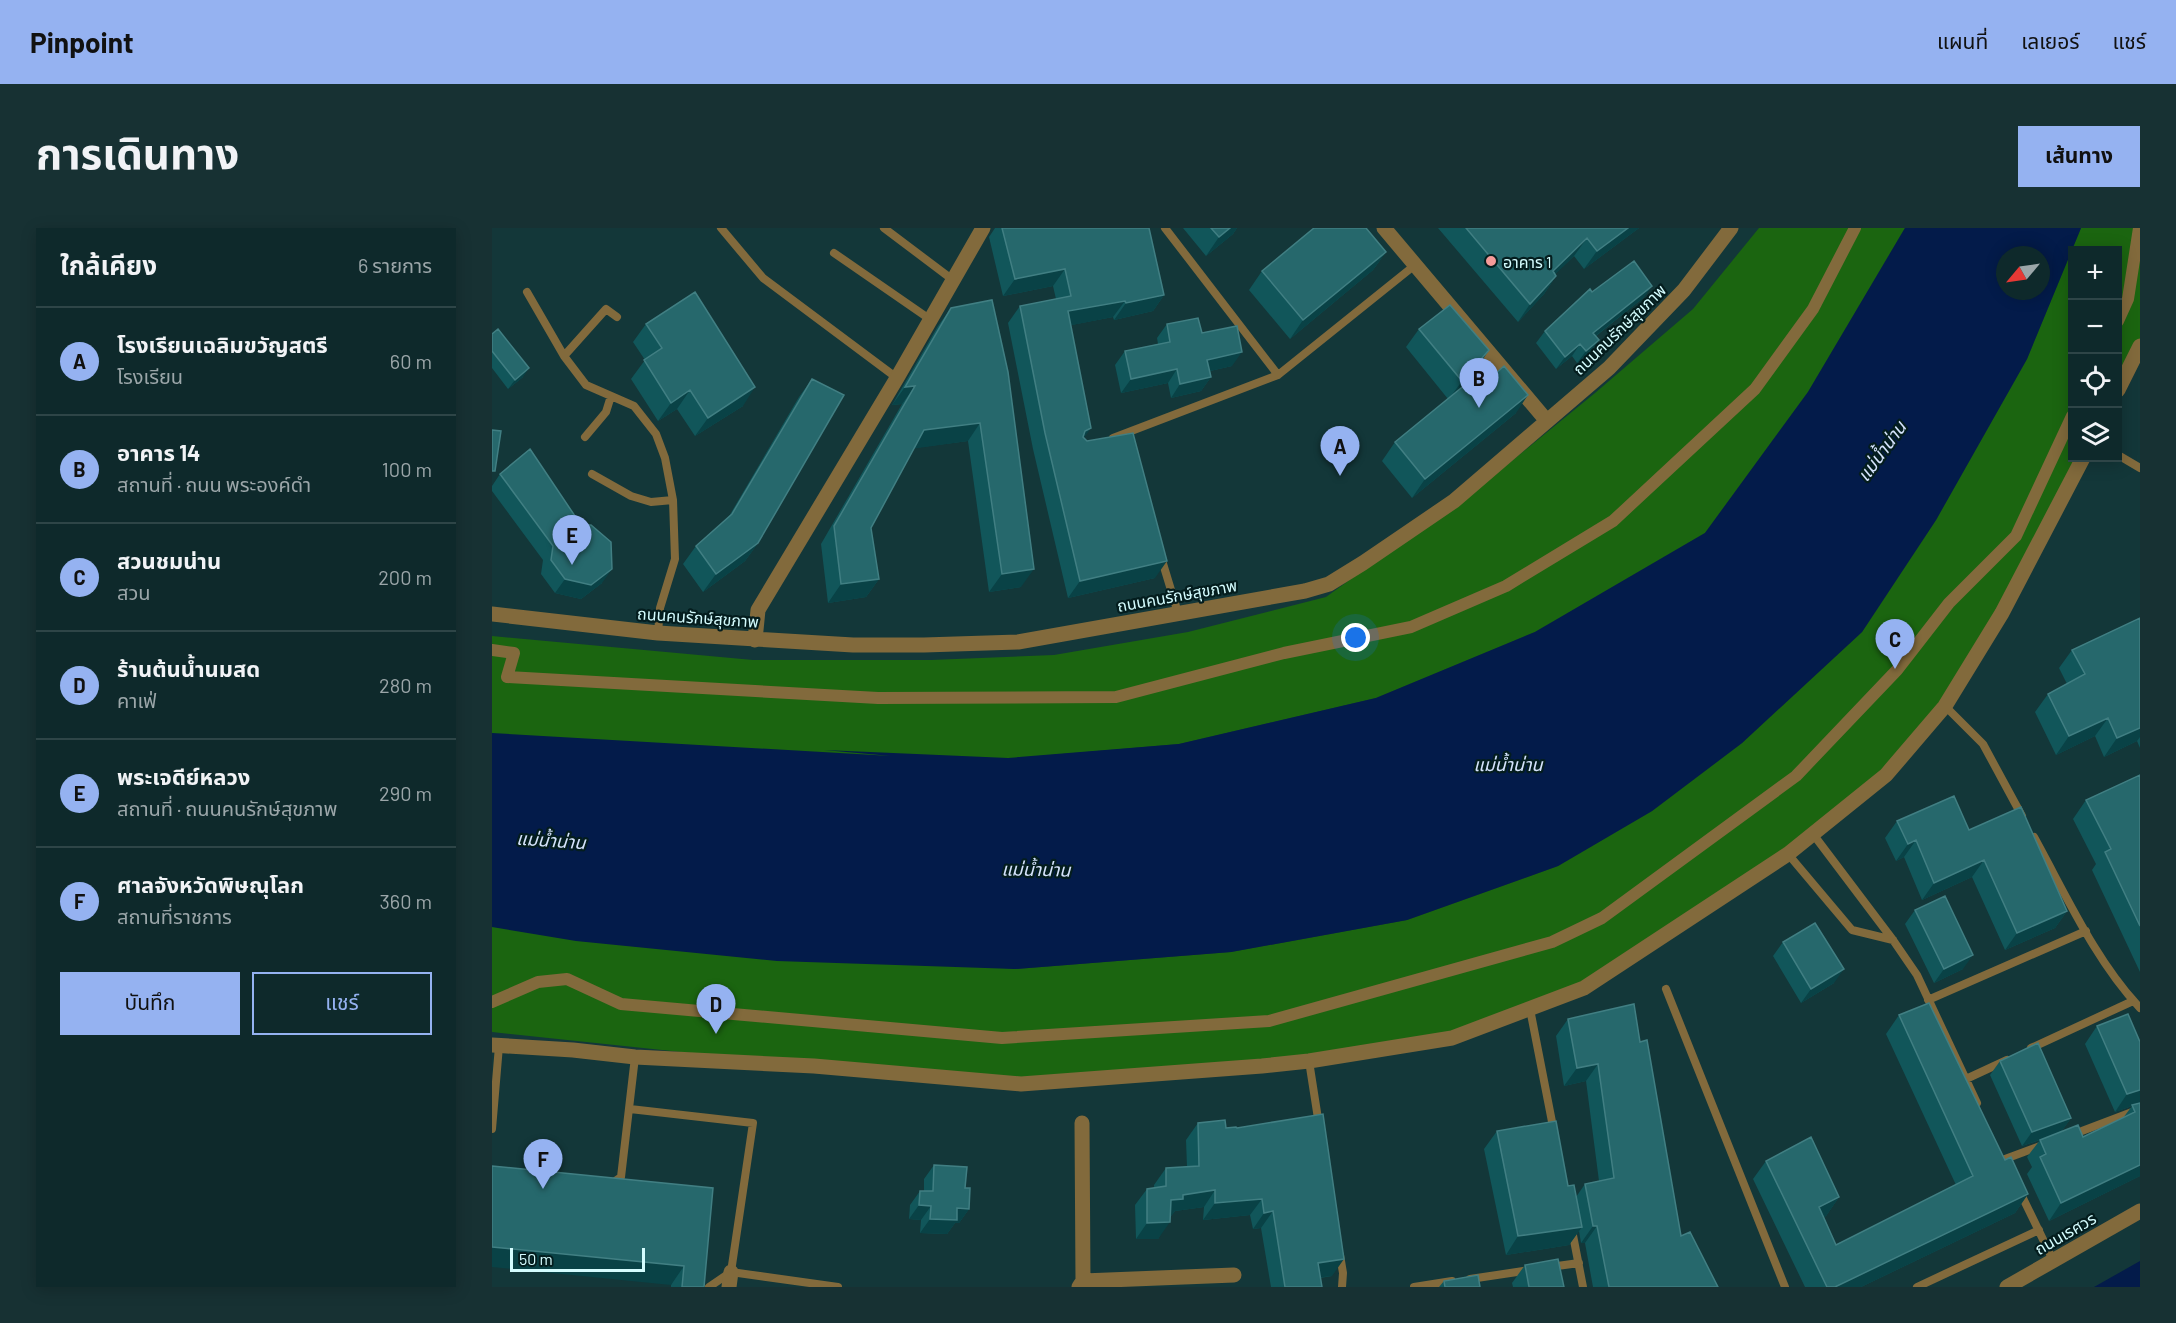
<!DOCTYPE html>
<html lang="th">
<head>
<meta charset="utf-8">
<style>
	:root { --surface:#0e292b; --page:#173133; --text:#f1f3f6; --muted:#9ba6a9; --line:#2e4547; --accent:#95b2f1 }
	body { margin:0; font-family:Barlow,"Noto Sans Thai",sans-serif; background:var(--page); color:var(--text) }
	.controls { position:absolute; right:18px; top:18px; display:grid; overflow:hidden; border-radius:0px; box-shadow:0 3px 15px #0003 }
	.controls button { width:54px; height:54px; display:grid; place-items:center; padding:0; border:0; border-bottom:2px solid var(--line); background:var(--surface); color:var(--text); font:30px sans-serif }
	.compass { position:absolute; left:1504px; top:18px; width:54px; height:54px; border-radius:50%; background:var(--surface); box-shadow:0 3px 15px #0003; rotate:241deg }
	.scale { position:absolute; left:18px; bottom:15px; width:135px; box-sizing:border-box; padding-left:6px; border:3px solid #d4fcfe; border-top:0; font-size:16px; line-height:21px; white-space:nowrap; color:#d4fcfe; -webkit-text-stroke:4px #041d1e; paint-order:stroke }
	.you { position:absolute; left:864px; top:410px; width:21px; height:21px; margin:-15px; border:4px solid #fff; border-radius:50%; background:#1a73e8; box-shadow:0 0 0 9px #1a73e833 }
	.badge { display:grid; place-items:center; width:39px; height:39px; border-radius:50%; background:var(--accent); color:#111; font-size:20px; font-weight:700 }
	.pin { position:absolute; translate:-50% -50px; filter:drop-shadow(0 2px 3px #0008) }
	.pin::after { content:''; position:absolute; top:32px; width:21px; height:18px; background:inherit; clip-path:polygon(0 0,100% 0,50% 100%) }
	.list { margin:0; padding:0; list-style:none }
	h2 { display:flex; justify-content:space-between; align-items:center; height:78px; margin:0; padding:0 24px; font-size:26px }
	h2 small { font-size:20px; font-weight:400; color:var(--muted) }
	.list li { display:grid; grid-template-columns:39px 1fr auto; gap:18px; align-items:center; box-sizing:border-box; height:108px; padding:0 24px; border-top:2px solid var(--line) }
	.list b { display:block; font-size:22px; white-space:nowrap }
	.list p { margin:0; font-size:20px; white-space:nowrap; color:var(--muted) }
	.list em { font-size:20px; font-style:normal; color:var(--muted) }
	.actions { display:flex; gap:12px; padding:18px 24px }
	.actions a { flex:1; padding:14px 0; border:2px solid var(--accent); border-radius:0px; text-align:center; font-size:21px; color:var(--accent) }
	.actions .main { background:var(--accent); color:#111 }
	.icon { flex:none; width:33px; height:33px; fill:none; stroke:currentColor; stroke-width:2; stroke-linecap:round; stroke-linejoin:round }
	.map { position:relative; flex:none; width:1648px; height:1059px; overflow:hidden; border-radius:0px }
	header { display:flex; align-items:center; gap:36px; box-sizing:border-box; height:84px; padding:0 30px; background:var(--accent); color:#111 }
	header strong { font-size:28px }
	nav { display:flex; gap:33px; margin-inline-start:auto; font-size:21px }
	.intro { display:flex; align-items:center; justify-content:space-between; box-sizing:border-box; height:144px; padding:0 36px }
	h1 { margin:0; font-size:42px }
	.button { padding:15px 27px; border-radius:0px; background:var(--accent); color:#111; font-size:21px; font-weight:700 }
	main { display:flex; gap:36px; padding:0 36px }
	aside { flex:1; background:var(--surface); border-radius:0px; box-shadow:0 3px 15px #0003 }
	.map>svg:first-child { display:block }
	.green { fill:#1b6510 }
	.water { fill:#031b4a; fill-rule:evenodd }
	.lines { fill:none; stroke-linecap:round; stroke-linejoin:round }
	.service { stroke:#826a3c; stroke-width:8 }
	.pedestrian { stroke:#826a3c; stroke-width:12 }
	.minor { stroke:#826a3c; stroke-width:15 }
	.tertiary { stroke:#826a3c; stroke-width:15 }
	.wall { fill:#11565a }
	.shaded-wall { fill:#094246 }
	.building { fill:#26686c; stroke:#417f83; stroke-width:1.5 }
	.poi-dot { fill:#f59b99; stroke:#041d1e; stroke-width:2 }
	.labels { text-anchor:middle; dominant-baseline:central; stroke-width:4.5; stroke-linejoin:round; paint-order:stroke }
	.poi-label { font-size:16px; fill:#d4fcfe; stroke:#041d1e; text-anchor:start }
	.street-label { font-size:16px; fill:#d4fcfe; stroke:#041d1e }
	.water-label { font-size:18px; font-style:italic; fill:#d6e4fd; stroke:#041d1e }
</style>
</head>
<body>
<header>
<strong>Pinpoint</strong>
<nav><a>แผนที่</a><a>เลเยอร์</a><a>แชร์</a></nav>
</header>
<div class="intro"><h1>การเดินทาง</h1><a class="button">เส้นทาง</a></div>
<main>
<aside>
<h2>ใกล้เคียง<small>6 รายการ</small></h2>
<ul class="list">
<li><span class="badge">A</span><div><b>โรงเรียนเฉลิมขวัญสตรี</b><p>โรงเรียน</p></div><em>60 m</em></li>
<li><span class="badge">B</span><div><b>อาคาร 14</b><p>สถานที่ · ถนน พระองค์ดำ</p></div><em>100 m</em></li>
<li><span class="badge">C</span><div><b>สวนชมน่าน</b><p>สวน</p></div><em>200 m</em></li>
<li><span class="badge">D</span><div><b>ร้านต้นน้ำนมสด</b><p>คาเฟ่</p></div><em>280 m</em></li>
<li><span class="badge">E</span><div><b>พระเจดีย์หลวง</b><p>สถานที่ · ถนนคนรักษ์สุขภาพ</p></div><em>290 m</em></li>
<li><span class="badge">F</span><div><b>ศาลจังหวัดพิษณุโลก</b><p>สถานที่ราชการ</p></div><em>360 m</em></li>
</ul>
<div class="actions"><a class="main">บันทึก</a><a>แชร์</a></div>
</aside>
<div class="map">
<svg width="1648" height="1059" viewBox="0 0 1648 1059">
	<rect width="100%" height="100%" fill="#133739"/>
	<!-- green -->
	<path class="green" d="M 1267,0 L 1413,0 L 1316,164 L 1213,305 L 1043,404 L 884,470 L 687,516 L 490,533 L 0,520 L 0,408 L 261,432 L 439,432 L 562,427 L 696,404 L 834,369 L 1000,249 L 1103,165 L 1201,81 Z
		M 1589,0 L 1648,0 L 1648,118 L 1626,162 L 1626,22 L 1580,22 L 1580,230 L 1591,230 L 1453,478 L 1394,547 L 1296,626 L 1092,760 L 947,812 L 817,833 L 529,856 L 322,838 L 0,804 L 0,694 L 523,741 L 739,724 L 915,692 L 1066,638 L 1160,583 L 1250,515 L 1370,404 L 1444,292 L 1535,131 Z"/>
	<!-- water -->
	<path class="water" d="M 1413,0 L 1589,0 L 1535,131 L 1444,292 L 1370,404 L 1250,515 L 1160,583 L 1066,638 L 915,692 L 739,724 L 523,741 L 285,733 L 84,713 L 0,699 L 0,505 L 399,528 L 332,522 L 516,530 L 687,516 L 884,470 L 1043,404 L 1213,305 L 1316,164 ZM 1513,27 L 1549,27 L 1549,63 L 1513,63 Z
		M 1648,1033 L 1648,1059 L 1602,1059 Z"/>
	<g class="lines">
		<!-- service -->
		<path class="service" d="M 229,0 L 271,50 L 405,150
			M 392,0 L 461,52
			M 673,0 L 786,147
			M 342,25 L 439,92
			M 35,64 L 72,128
			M 125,89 L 114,81 L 72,128 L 94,157 L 142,178 L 164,206 L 173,230 L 181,272 L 183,331 L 168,380 L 166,405
			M 93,209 L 114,184 L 119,168
			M 621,210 L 786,147 L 923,37
			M 1626,227 L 1648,240
			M 100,246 L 139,268 L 159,274 L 181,272
			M 669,329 L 686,385
			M 1453,478 L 1491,516 L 1530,588
			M 1321,606 L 1401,712 L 1425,747 L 1485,875
			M 1542,609 C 1574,667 1603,732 1648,780
			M 1296,626 L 1360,702 L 1401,712
			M 1174,761 L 1293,1059
			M 1436,772 L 1594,703
			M 1038,781 L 1062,904
			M 1539,820 L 1641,773
			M 817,833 L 827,897
			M 1474,851 L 1515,832
			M 138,881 L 261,895 L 239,1044
			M 0,901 L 7,818
			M 1582,906 L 1648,881
			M 1513,931 L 1551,917
			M 119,956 L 129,949 L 143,829
			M 1528,964 L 1561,1032
			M 1080,1002 L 1091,1059
			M 848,1027 L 851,1045 L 850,1059
			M 1058,1039 L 1087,1035
			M 978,1051 L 1038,1042
			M 217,1059 L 239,1044 L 346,1059
			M 922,1059 L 960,1053
			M 1425,1059 L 1547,1002"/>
		<!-- pedestrian -->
		<path class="pedestrian" d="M 1626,93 L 1636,71 L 1647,0
			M 0,422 L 22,425 L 15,449 L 386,470 L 624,469 L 792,425 L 919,399 L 1014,358 L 1121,293 L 1263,161 L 1321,81 L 1363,0
			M 0,774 L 46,754 L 75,751 L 129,776 L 510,810 L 777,793 L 1060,714 L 1110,690 L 1304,548 L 1405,442 L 1457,375 L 1524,308 L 1580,188"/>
		<!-- minor -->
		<path class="minor" d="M 1626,162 L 1648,118
			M 0,817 L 81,822 L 143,829 L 322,838 L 529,856 L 770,838 L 817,833 L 960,810 L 1092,760 L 1296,626 L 1394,547 L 1453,478 L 1510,385 L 1591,230
			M 591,1053 L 742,1047
			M 237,1059 L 239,1044
			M 587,1059 L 591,1053 L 590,895"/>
		<!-- tertiary -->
		<path class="tertiary" d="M 892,0 L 1054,192
			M 0,386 L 166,405 L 361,417 L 432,417 L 526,414 L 813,363 L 837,356 L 871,335 L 962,273 L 1117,140 L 1192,62 L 1239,0
			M 263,412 L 266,382 L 405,150 L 491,0
			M 1515,1059 L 1648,983"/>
	</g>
	<!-- wall -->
	<path class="wall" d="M 503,0 L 657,0 L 672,67 L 661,83 L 622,92 L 621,89 L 579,97 L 592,210 L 663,350 L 576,370 L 541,221 L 516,95 L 528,78 L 564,71 L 561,58 L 511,68 L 497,9 Z
		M 691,0 L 745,0 L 741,6 L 714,28 Z
		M 946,0 L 1147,0 L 1092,41 L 1082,28 L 1063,46 L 1064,48 L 1052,66 L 1026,94 Z
		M 894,24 L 881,42 L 798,111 L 757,62 L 770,43 Z
		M 1160,58 L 1151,70 L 1104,108 L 1098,124 L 1085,135 L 1080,128 L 1064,141 L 1044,115 L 1053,103 L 1100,64 Z
		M 500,72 L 529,359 L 497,364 L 476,213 L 422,220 L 379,300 L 387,351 L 374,369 L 336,375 L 329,316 L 410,176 L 400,177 L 446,98 L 459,80 Z
		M 154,96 L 251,178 L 203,208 L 185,181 L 166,193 L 139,151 L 153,132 L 141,114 Z
		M 675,96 L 710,105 L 740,138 L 718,143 L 719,149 L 709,163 L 679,170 L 676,155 L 629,165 L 623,137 L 633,123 L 666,116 L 665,110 Z
		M 927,101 L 985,140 L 960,167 L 983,164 L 1024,185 L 920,270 L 890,233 L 903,214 L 956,171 L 914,119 Z
		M 0,106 L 31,149 L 16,161 L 0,140 Z
		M 320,151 L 266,315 L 253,333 L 211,364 L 191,336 L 204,318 L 236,290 L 307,169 Z
		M 8,246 L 110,355 L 89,371 L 63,365 L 49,346 L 51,332 L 0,263 L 0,258 Z
		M 1648,390 L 1648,520 L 1645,513 L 1612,529 L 1603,508 L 1564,527 L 1543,484 L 1556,466 L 1575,456 L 1567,440 L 1580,422 Z
		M 1648,547 L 1648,744 L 1600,642 L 1604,636 L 1581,591 L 1594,572 Z
		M 1405,593 L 1477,602 L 1575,683 L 1563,700 L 1513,722 L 1480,649 L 1430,672 L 1412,629 L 1404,633 L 1393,610 Z
		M 1423,682 L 1471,741 L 1442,755 L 1413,696 Z
		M 1291,714 L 1342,755 L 1309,775 L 1281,728 Z
		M 1636,786 L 1648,948 L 1557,993 L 1535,946 L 1540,939 L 1535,929 L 1548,912 L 1530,918 L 1498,847 L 1508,833 L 1579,890 L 1569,904 L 1591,909 L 1631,890 L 1640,878 L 1623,884 L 1593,816 L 1605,798 Z
		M 1407,787 L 1513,932 L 1536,966 L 1523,985 L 1369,1059 L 1313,1059 L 1261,951 L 1274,933 L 1347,969 L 1334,988 L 1332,989 L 1344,1017 L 1464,957 L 1394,806 Z
		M 1076,791 L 1148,814 L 1189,1008 L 1226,1059 L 1101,1059 L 1093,1015 L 1089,1015 L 1087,1003 L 1077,1017 L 1014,1027 L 992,921 L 1005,903 L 1076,958 L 1084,969 L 1093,956 L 1107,953 L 1094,853 L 1072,858 L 1064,808 Z
		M 706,895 L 734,900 L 745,900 L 840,1048 L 828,1050 L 830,1059 L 779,1059 L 769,1000 L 761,1001 L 758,987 L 711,992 L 712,979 L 683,983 L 679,988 L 678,988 L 666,1011 L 644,1011 L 643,977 L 655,961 L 662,960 L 662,957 L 674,940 L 695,939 L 694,912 Z
		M 442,937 L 473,960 L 477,981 L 467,995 L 463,995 L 455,1006 L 428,1005 L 429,992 L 417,991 L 418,977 L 428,963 L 432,963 L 432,951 Z
		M 221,960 L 212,1059 L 179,1059 L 179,1057 Z
		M 1033,1037 L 1072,1059 L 1021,1059 L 1020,1055 Z
		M 952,1053 L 988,1059 L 947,1059 Z"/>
	<!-- shaded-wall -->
	<path class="shaded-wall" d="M 738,0 L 745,0 L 741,6 L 714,28 L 727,9 Z
		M 1136,0 L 1147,0 L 1092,41 L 1105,23 Z
		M 1095,10 L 1082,28 L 1048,61 L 1061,43 Z
		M 894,24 L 881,42 L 798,111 L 811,92 Z
		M 573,41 L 561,58 L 511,68 L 523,51 Z
		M 1064,48 L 1052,66 L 1026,94 L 1038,76 Z
		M 1160,58 L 1151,70 L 1092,117 L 1101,105 Z
		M 672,67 L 661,83 L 622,92 L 634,75 Z
		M 633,73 L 621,89 L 565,100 L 576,83 Z
		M 1107,112 L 1098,124 L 1085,135 L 1094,123 Z
		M 1088,116 L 1080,128 L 1064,141 L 1073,129 Z
		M 997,122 L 985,140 L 957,171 L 970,153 Z
		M 750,124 L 740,138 L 705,146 L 715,132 Z
		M 37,140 L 31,149 L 16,161 L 23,152 Z
		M 685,141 L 676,155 L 629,165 L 639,151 Z
		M 719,149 L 709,163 L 679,170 L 688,156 Z
		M 423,158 L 410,176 L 400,177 L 413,159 Z
		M 263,159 L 251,178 L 203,208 L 216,190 Z
		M 198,162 L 185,181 L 166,193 L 179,175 Z
		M 1036,167 L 1024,185 L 920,270 L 933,251 Z
		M 488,195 L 476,213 L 419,221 L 432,202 Z
		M 599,200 L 587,217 L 593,203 Z
		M 266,315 L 253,333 L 211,364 L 224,346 Z
		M 675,333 L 663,350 L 576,370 L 588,353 Z
		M 120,341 L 110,355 L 89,371 L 63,365 L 73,351 Z
		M 542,341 L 529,359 L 497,364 L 510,346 Z
		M 387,351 L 374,369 L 336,375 L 349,356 Z
		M 1616,490 L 1603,508 L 1564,527 L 1577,508 Z
		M 1648,500 L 1648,509 L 1645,513 L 1612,529 L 1625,510 Z
		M 1424,612 L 1412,629 L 1404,633 L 1416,616 Z
		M 1492,632 L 1480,649 L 1430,672 L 1442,655 Z
		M 1575,683 L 1563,700 L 1513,722 L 1525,705 Z
		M 1481,727 L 1471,741 L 1442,755 L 1452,741 Z
		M 1352,741 L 1342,755 L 1309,775 L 1319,761 Z
		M 1106,836 L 1094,853 L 1072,858 L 1085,840 Z
		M 1648,862 L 1648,875 L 1623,884 L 1635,866 Z
		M 1579,890 L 1569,904 L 1530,918 L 1540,904 Z
		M 1648,937 L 1648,948 L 1557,993 L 1569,975 Z
		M 723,962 L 712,979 L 683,983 L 679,988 L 667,989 L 679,972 L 691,967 Z
		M 1536,966 L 1523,985 L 1369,1059 L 1343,1059 Z
		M 1347,969 L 1334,988 L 1315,998 L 1327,979 Z
		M 770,971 L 758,987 L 711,992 L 723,975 Z
		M 427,977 L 439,978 L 429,992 L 417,991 Z
		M 465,980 L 477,981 L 467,995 L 463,995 L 455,1006 L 428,1005 L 438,991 Z
		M 781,983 L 769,1000 L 761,1001 L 772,985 Z
		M 678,994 L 666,1011 L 644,1011 L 655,995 Z
		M 1101,998 L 1105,998 L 1093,1015 L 1089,1015 Z
		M 1090,999 L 1077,1017 L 1014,1027 L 1026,1008 Z
		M 0,1019 L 192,1038 L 179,1057 L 0,1039 Z
		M 852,1031 L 840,1048 L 814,1051 L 826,1035 Z"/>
	<!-- building -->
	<path class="building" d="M 510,0 L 657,0 L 672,67 L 634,75 L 633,73 L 576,83 L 599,200 L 593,203 L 591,209 L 595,213 L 641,205 L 675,333 L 588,353 L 553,205 L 528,78 L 579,68 L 573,41 L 523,51 Z
		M 719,0 L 738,0 L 727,9 Z
		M 822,0 L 874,0 L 894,24 L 811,92 L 770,43 Z
		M 974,0 L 1136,0 L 1105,23 L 1095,10 L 1061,43 L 1064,48 L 1038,76 Z
		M 1142,33 L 1160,58 L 1101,105 L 1107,112 L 1094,123 L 1088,116 L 1073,129 L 1053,103 L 1098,61 L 1100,64 Z
		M 203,64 L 263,159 L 216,190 L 198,162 L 179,175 L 152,132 L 170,120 L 154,96 Z
		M 500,72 L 516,144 L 542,341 L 510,346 L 488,195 L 432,202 L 379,300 L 387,351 L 349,356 L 342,298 L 423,158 L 413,159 L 459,80 Z
		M 958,77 L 997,122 L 970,153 L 927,101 Z
		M 706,90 L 710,105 L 745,98 L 750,124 L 715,132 L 719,149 L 688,156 L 685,141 L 639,151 L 633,123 L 678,114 L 675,96 Z
		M 6,101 L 37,140 L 23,152 L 0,123 L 0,106 Z
		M 1012,138 L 1036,167 L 933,251 L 903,214 L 974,156 L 983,164 Z
		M 320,151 L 352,167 L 266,315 L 224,346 L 204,318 L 240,286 Z
		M 0,202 L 9,203 L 3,243 L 0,243 Z
		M 38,221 L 89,297 L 99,297 L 119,314 L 120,341 L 99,357 L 73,351 L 59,332 L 61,318 L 8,246 Z
		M 1648,390 L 1648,500 L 1625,510 L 1616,490 L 1577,508 L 1556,466 L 1593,446 L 1580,422 Z
		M 1648,547 L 1648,698 L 1613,624 L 1619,621 L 1594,572 Z
		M 1462,568 L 1477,602 L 1529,579 L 1575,683 L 1525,705 L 1492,632 L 1442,655 L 1424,612 L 1416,616 L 1405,593 Z
		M 1453,668 L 1481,727 L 1452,741 L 1423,682 Z
		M 1323,695 L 1352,741 L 1319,761 L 1291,714 Z
		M 1437,775 L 1513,932 L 1519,929 L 1536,966 L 1343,1059 L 1335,1059 L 1274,933 L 1319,909 L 1347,969 L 1327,979 L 1344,1017 L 1481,948 L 1407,787 Z
		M 1142,776 L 1148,814 L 1155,812 L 1189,1008 L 1198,1004 L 1226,1059 L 1117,1059 L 1105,998 L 1101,998 L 1093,956 L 1122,950 L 1106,836 L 1085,840 L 1076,791 Z
		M 1636,786 L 1648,814 L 1648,862 L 1635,866 L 1605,798 Z
		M 1546,815 L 1579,890 L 1540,904 L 1508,833 Z
		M 1648,875 L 1648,937 L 1569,975 L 1548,929 L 1554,926 L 1548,912 L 1586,897 L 1591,909 L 1643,884 L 1640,877 Z
		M 831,886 L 852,1031 L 826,1035 L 830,1059 L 793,1059 L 781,983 L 772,985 L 770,971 L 723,975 L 723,962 L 691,967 L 691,971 L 679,972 L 678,994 L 655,995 L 655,961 L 674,958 L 674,940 L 707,938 L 706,895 L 733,892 L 734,900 L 744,899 L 745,900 Z
		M 1064,893 L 1076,958 L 1082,957 L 1090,999 L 1026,1008 L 1005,903 Z
		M 442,937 L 475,939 L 473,960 L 478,960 L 477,981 L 465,980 L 465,992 L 438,991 L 439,978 L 427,977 L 428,963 L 441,963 Z
		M 0,938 L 221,960 L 212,1059 L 190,1059 L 192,1038 L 0,1019 Z
		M 1066,1031 L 1072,1059 L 1037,1059 L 1033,1037 Z
		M 986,1047 L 988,1059 L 953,1059 L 952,1053 Z"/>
	<!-- markers -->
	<circle class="poi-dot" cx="999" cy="33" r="6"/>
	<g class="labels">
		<!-- poi labels -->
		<g class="poi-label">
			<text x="1011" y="33">อาคาร 1</text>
		</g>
		<!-- street labels -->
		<g class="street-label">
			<text transform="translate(1127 101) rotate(-44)">ถนนคนรักษ์สุขภาพ</text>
			<text transform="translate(685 367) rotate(-10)">ถนนคนรักษ์สุขภาพ</text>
			<text transform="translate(206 389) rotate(4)">ถนนคนรักษ์สุขภาพ</text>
			<text transform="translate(1573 1005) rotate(-30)">ถนนเรศวร</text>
		</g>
		<!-- water labels -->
		<g class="water-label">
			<text transform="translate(1389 223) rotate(-54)">แม่น้ำน่าน</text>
			<text x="1016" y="536">แม่น้ำน่าน</text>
			<text transform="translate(59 612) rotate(4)">แม่น้ำน่าน</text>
			<text transform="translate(544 641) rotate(1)">แม่น้ำน่าน</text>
		</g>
	</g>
</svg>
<div class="controls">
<button>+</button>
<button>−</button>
<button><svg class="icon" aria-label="locate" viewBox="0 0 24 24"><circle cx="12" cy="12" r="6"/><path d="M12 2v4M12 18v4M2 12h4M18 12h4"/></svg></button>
<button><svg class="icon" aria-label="layers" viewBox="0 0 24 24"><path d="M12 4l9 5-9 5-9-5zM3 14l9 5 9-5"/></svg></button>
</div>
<svg class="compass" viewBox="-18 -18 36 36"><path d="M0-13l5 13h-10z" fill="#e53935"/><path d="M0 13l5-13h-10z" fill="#9ba6a9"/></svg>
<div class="scale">50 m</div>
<div class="you"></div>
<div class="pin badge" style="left:848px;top:248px">A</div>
<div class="pin badge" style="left:987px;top:180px">B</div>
<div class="pin badge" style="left:1403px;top:441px">C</div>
<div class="pin badge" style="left:224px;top:806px">D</div>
<div class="pin badge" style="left:80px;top:337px">E</div>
<div class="pin badge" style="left:51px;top:961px">F</div>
</div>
</main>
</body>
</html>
